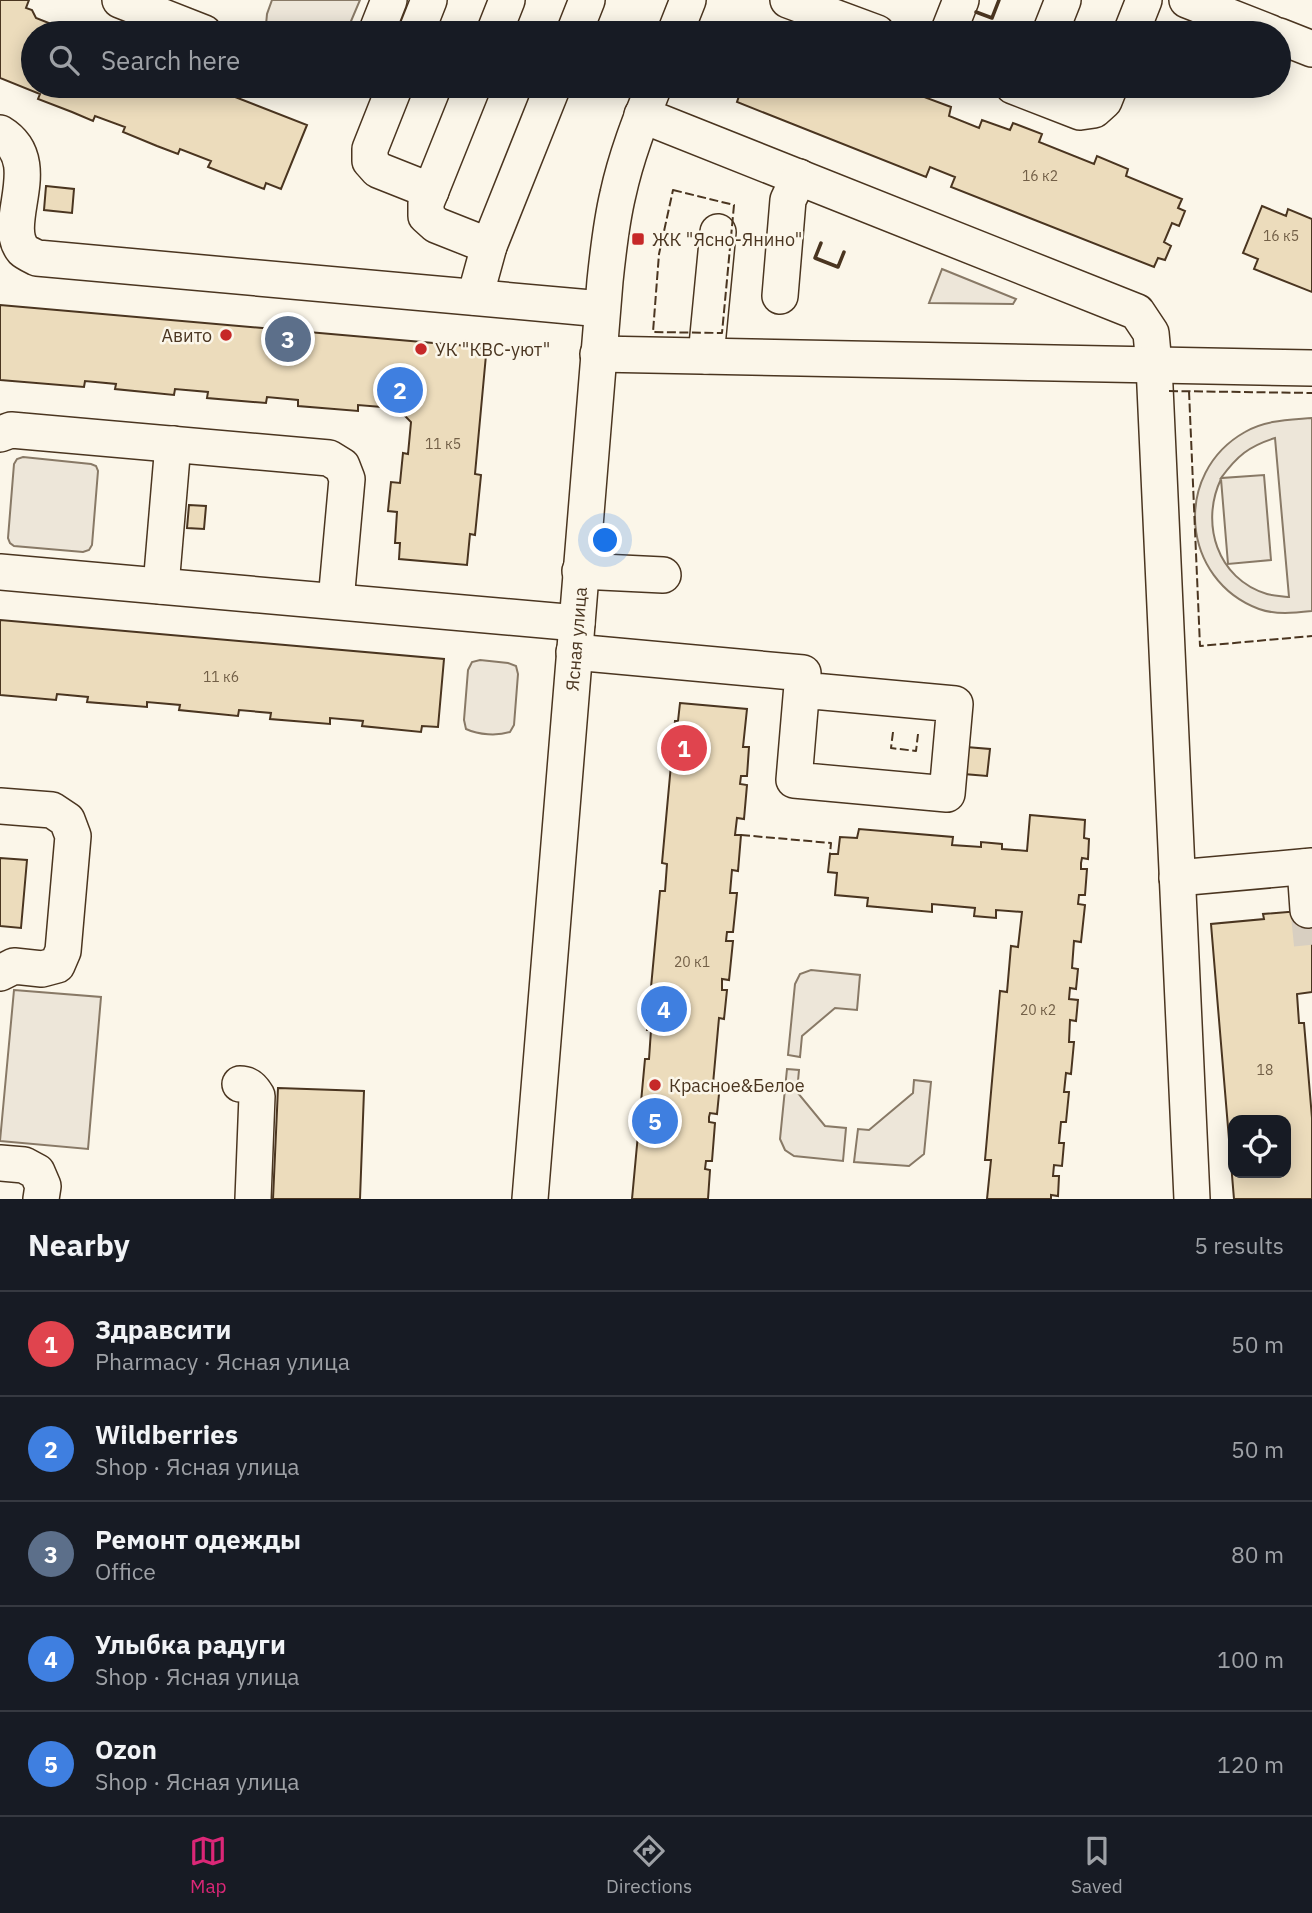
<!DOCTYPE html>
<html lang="en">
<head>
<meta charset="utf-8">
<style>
	:root { --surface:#171b24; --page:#20242c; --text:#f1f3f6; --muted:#9ea1a6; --line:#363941; --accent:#db2777 }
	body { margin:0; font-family:"IBM Plex Sans",sans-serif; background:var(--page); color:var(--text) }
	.controls { position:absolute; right:21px; bottom:21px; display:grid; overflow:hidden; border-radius:14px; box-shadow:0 4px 18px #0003 }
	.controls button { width:63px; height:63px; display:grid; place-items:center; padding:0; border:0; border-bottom:2px solid var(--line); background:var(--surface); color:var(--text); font:35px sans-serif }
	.you { position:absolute; left:606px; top:541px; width:24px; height:24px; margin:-18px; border:5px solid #fff; border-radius:50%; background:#1a73e8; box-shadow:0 0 0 10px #1a73e833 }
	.badge { display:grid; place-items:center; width:46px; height:46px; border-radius:50%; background:var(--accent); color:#fff; font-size:23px; font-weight:700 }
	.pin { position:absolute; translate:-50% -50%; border:4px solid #fff; box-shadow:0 2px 7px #0006 }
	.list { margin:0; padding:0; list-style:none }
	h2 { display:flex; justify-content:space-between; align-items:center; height:91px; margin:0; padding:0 28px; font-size:30px }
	h2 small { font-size:23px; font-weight:400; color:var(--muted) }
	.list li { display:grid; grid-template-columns:46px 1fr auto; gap:21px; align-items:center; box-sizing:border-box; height:105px; padding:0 28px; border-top:2px solid var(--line) }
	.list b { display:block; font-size:26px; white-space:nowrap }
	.list p { margin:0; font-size:23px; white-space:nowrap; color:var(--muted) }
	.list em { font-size:23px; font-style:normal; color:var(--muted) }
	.icon { flex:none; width:38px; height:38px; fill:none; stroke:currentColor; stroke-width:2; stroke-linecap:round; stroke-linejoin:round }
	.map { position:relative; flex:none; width:1312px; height:1199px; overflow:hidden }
	.search { position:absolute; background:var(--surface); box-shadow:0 4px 18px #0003; left:21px; right:21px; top:21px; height:77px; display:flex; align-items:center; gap:18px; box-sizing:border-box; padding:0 24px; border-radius:38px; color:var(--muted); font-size:26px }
	.sheet { height:616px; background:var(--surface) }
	nav { display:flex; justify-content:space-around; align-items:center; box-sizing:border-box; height:98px; border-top:2px solid var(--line); background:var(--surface); font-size:19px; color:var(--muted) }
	nav a { display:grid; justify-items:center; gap:4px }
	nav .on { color:var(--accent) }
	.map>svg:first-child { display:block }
	.green { fill:#ede6d9; stroke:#887966; stroke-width:2; fill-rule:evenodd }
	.building { fill:#ecdcbc; stroke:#4a3520; stroke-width:2; fill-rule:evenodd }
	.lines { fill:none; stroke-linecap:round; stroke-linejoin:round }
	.minor-tunnel { stroke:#d8cfc1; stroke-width:35; stroke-dasharray:35 18; stroke-linecap:butt }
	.minor-casing { stroke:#4a3520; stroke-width:38 }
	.minor { stroke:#fbf6e9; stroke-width:35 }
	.fence { stroke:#4a3520; stroke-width:2; stroke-dasharray:9 3.5; stroke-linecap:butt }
	.wall { stroke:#4a3520; stroke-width:3.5 }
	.poi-dot { fill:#c62828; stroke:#fbf6e9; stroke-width:2.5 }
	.labels { text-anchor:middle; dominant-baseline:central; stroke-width:5; stroke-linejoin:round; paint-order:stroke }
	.number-label { font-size:14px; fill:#725f47 }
	.poi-label { font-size:18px; fill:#4a3520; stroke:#fbf6e9; text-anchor:start }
	.street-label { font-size:18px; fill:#4a3520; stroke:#fbf6e9 }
</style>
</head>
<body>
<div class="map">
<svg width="1312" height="1199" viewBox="0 0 1312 1199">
	<rect width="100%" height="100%" fill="#fbf6e9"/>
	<!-- green -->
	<path class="green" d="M 272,0 L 360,0 L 346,33 L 275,33 L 266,25 L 267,14 Z
		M 942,269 L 1016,299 L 1013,304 L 929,303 Z
		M 1312,418 L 1312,611 C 1294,613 1276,615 1259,609 C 1181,580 1172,473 1245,432 C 1265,420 1289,420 1312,418 ZM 1275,438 L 1289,597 L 1288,597 C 1281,596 1274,596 1267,594 C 1217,579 1200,523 1221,479 L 1228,564 L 1271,560 L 1264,475 L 1221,478 C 1237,456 1249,446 1275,438 Z
		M 23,457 L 91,464 L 96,466 L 98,471 L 92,545 L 89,550 L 83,552 L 14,546 L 10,543 L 8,538 L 14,464 L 17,459 Z
		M 480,660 L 508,663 L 516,666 L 518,674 L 514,725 L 510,732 C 497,736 479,735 466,729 L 464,720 L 468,670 L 472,662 Z
		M 811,970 L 860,975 L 857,1010 L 835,1008 L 802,1036 L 800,1057 L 788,1055 L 795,984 L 800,974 Z
		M 14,990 L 101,997 L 88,1149 L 0,1141 Z
		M 787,1069 L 799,1070 L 797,1092 L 825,1126 L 846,1128 L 843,1161 L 794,1156 L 785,1150 L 780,1139 Z
		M 914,1080 L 931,1082 L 924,1154 L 909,1166 L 854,1162 L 858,1129 L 869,1130 L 913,1093 Z"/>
	<!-- building -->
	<path class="building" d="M 0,0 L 29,0 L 26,8 L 32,10 L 36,18 L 74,33 L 33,33 L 33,86 L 207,86 L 307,125 L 281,189 L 266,183 L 264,189 L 208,167 L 211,161 L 180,149 L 178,154 L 157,146 L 123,132 L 125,127 L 95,116 L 93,121 L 72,112 L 38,99 L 40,94 L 0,78 Z
		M 733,86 L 920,86 L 927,88 L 924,97 L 951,107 L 949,116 L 979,128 L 982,120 L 1010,130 L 1013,123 L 1042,134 L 1039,142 L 1094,164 L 1097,156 L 1128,169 L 1126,176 L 1182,199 L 1178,208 L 1185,211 L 1179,226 L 1172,223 L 1164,242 L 1171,246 L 1165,260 L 1158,258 L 1154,267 L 951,187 L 955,177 L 930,167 L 926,177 L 737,102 L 740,93 L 731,89 Z
		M 46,186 L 74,189 L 72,213 L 44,210 Z
		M 1262,206 L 1286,216 L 1288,209 L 1312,219 L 1312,292 L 1254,269 L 1258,259 L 1243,253 Z
		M 0,305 L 479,347 L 484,350 L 486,355 L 475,474 L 481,475 L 475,535 L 470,534 L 467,565 L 399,559 L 400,543 L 395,543 L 397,512 L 388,511 L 391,482 L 400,483 L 403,453 L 408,454 L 411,422 L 405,416 L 406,409 L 358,405 L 358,411 L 298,406 L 298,400 L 267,397 L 266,403 L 207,398 L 208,392 L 175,389 L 174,395 L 115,389 L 116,384 L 85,381 L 84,387 L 0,380 Z
		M 189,505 L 206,506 L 204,529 L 187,528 Z
		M 0,620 L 444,659 L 438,727 L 422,726 L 421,732 L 362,726 L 363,721 L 330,718 L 330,724 L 270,719 L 271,713 L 239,710 L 238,716 L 179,710 L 180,705 L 147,702 L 147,707 L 87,702 L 88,697 L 57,694 L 56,700 L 0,695 Z
		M 680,703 L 747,709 L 743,747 L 749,747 L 747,776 L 741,776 L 740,784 L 747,785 L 744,819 L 737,818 L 735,835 L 741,835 L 738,871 L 732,870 L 730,893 L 737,893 L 733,932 L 727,932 L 726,941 L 733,941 L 729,980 L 722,979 L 722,990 L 727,990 L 724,1019 L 719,1018 L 713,1084 L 720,1084 L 717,1114 L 710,1113 L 709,1117 L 709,1122 L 715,1123 L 712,1161 L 706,1161 L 705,1169 L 710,1170 L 708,1199 L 632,1199 L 645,1059 L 649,1059 L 651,1030 L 647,1030 L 660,891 L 665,891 L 667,864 L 662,863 L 675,721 L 678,721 Z
		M 966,747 L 990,749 L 987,776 L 964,774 Z
		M 1030,815 L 1085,820 L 1084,838 L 1089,839 L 1088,859 L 1082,858 L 1081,863 L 1081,869 L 1087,869 L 1085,895 L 1079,895 L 1078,904 L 1085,905 L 1081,942 L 1074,941 L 1072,968 L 1078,969 L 1076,989 L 1070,988 L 1069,999 L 1078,1000 L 1076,1021 L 1070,1020 L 1069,1042 L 1074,1042 L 1071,1074 L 1066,1073 L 1064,1092 L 1069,1092 L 1066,1122 L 1061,1122 L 1059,1143 L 1064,1143 L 1062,1166 L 1054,1165 L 1053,1176 L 1059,1176 L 1058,1196 L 1051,1195 L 1051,1199 L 987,1199 L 991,1160 L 985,1160 L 1000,991 L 1007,992 L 1011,946 L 1018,947 L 1022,912 L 996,910 L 996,918 L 974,916 L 975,908 L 932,904 L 932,912 L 867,906 L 868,898 L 835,895 L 837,873 L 828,872 L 830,854 L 838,854 L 840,837 L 857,838 L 859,829 L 953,837 L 952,845 L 981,847 L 981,842 L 1002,844 L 1002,849 L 1027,851 Z
		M 0,858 L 27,860 L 21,928 L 0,926 Z
		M 1312,910 L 1312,992 L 1297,994 L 1299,1023 L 1304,1023 L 1312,1118 L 1312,1199 L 1234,1199 L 1211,924 L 1264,919 L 1263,914 ZM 1233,1120 L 1286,1120 L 1286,1173 L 1233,1173 Z
		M 278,1088 L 364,1091 L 360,1199 L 273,1199 Z"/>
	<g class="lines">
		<!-- minor-tunnel -->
		<path class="minor-tunnel" d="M 1308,910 L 1312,950"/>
		<!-- minor casing -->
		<g class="minor-casing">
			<g id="minor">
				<path d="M 120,0 L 204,33"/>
				<path d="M 788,0 L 877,33"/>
				<path d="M 1187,0 L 1271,33"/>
				<path d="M 376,33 L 389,0"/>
				<path d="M 416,33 L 429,0"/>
				<path d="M 494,33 L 507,0"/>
				<path d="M 574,33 L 587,0"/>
				<path d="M 675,33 L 688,0"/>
				<path d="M 948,33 L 961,0"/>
				<path d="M 1050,33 L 1063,0"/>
				<path d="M 1131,33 L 1144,0"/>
				<path d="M 1279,36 L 1312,49"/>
				<path d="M 395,86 L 370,149 L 370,161 L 378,170 L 431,191"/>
				<path d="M 473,86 L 426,203 L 426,216 L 436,225 L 489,246"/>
				<path d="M 1013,86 L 1080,112 L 1094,110 L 1104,101 L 1110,86"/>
				<path d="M 642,115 L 1137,312 L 1151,333 L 1154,365 L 1192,1199"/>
				<path d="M 0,133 C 48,162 0,222 23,250 C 26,253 33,256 37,258 L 602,309"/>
				<path d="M 780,296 L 788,200 L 799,177"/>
				<path d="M 475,297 L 489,246 L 553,86"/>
				<path d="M 598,354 L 1312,368"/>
				<path d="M 706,356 L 718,232"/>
				<path d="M 0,434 L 11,430 L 329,458 L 342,466 L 347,479 L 336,601"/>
				<path d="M 580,571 L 663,575"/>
				<path d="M 0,572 L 577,623"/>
				<path d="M 161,586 L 173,444"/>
				<path d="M 574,652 L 803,673 L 794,780 L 947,794 L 955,704 L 802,690"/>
				<path d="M 0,806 L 52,810 L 67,820 L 73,836 L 63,951 L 57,965 L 42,969 L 14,966 L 0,973"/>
				<path d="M 1305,867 L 1308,910"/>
				<path d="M 1177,878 L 1312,866"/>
				<path d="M 240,1084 C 249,1084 253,1089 257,1096 L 253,1199"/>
				<path d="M 0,1163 L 24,1165 L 37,1172 L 43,1186 L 41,1199"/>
				<path id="s1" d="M 530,1199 L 605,281 C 608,252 611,223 618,194 C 626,157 640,121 654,86"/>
			</g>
		</g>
		<!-- minor -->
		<use href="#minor" class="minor"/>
		<!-- fence -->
		<path class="fence" d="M 673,190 L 734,205 L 722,333 L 653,332 L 659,254 Z
			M 1169,391 L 1312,393
			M 1189,391 L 1200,646 L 1312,636
			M 893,732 L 891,748 L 916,751 L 918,734
			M 741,835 L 831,843 L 830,854"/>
		<!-- wall -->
		<path class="wall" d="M 976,12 L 992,18 L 999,0
			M 821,243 L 815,258 L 838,267 L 844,252"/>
	</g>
	<!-- markers -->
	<g class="poi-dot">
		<rect x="631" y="232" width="14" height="14" rx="3.5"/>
		<circle cx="226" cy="335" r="7"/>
		<circle cx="421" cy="349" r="7"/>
		<circle cx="655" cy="1085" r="7"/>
	</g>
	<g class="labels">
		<!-- number labels -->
		<g class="number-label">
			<text x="1040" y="176">16 к2</text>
			<text x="1281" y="236">16 к5</text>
			<text x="443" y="444">11 к5</text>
			<text x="221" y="677">11 к6</text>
			<text x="692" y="962">20 к1</text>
			<text x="1038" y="1010">20 к2</text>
			<text x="1265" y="1070">18</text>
		</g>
		<!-- poi labels -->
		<g class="poi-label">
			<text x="652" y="239">ЖК "Ясно-Янино"</text>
			<text x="212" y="335" text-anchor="end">Авито</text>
			<text x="435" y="349">УК "КВС-уют"</text>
			<text x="669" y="1085">Красное&amp;Белое</text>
		</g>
		<!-- street labels -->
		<g class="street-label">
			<text stroke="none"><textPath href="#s1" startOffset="562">Ясная улица</textPath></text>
		</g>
	</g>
</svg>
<div class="controls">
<button><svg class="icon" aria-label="locate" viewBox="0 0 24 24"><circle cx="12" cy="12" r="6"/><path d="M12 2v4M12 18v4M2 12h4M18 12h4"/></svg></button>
</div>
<div class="you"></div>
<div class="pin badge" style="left:684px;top:748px;background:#e0444e">1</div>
<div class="pin badge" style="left:400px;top:390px;background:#3f7fe0">2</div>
<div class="pin badge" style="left:288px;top:339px;background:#5c6f8a">3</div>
<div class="pin badge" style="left:664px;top:1009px;background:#3f7fe0">4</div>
<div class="pin badge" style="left:655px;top:1121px;background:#3f7fe0">5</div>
<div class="search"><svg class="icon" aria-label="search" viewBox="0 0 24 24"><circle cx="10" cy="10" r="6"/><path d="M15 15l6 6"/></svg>Search here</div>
</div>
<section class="sheet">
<h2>Nearby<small>5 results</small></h2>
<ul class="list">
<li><span class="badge" style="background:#e0444e">1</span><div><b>Здравсити</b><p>Pharmacy · Ясная улица</p></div><em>50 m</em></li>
<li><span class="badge" style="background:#3f7fe0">2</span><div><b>Wildberries</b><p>Shop · Ясная улица</p></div><em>50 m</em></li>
<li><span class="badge" style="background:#5c6f8a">3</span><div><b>Ремонт одежды</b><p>Office</p></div><em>80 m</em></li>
<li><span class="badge" style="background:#3f7fe0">4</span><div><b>Улыбка радуги</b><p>Shop · Ясная улица</p></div><em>100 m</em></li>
<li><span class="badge" style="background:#3f7fe0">5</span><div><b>Ozon</b><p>Shop · Ясная улица</p></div><em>120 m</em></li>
</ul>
</section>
<nav>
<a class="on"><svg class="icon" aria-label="map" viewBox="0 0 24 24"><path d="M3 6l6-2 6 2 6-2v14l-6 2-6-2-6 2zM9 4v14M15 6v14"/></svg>Map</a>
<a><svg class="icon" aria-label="directions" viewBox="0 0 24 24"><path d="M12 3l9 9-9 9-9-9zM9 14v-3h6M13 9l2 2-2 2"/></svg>Directions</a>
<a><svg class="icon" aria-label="saved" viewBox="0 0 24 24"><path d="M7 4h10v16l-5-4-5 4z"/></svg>Saved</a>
</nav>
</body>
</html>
